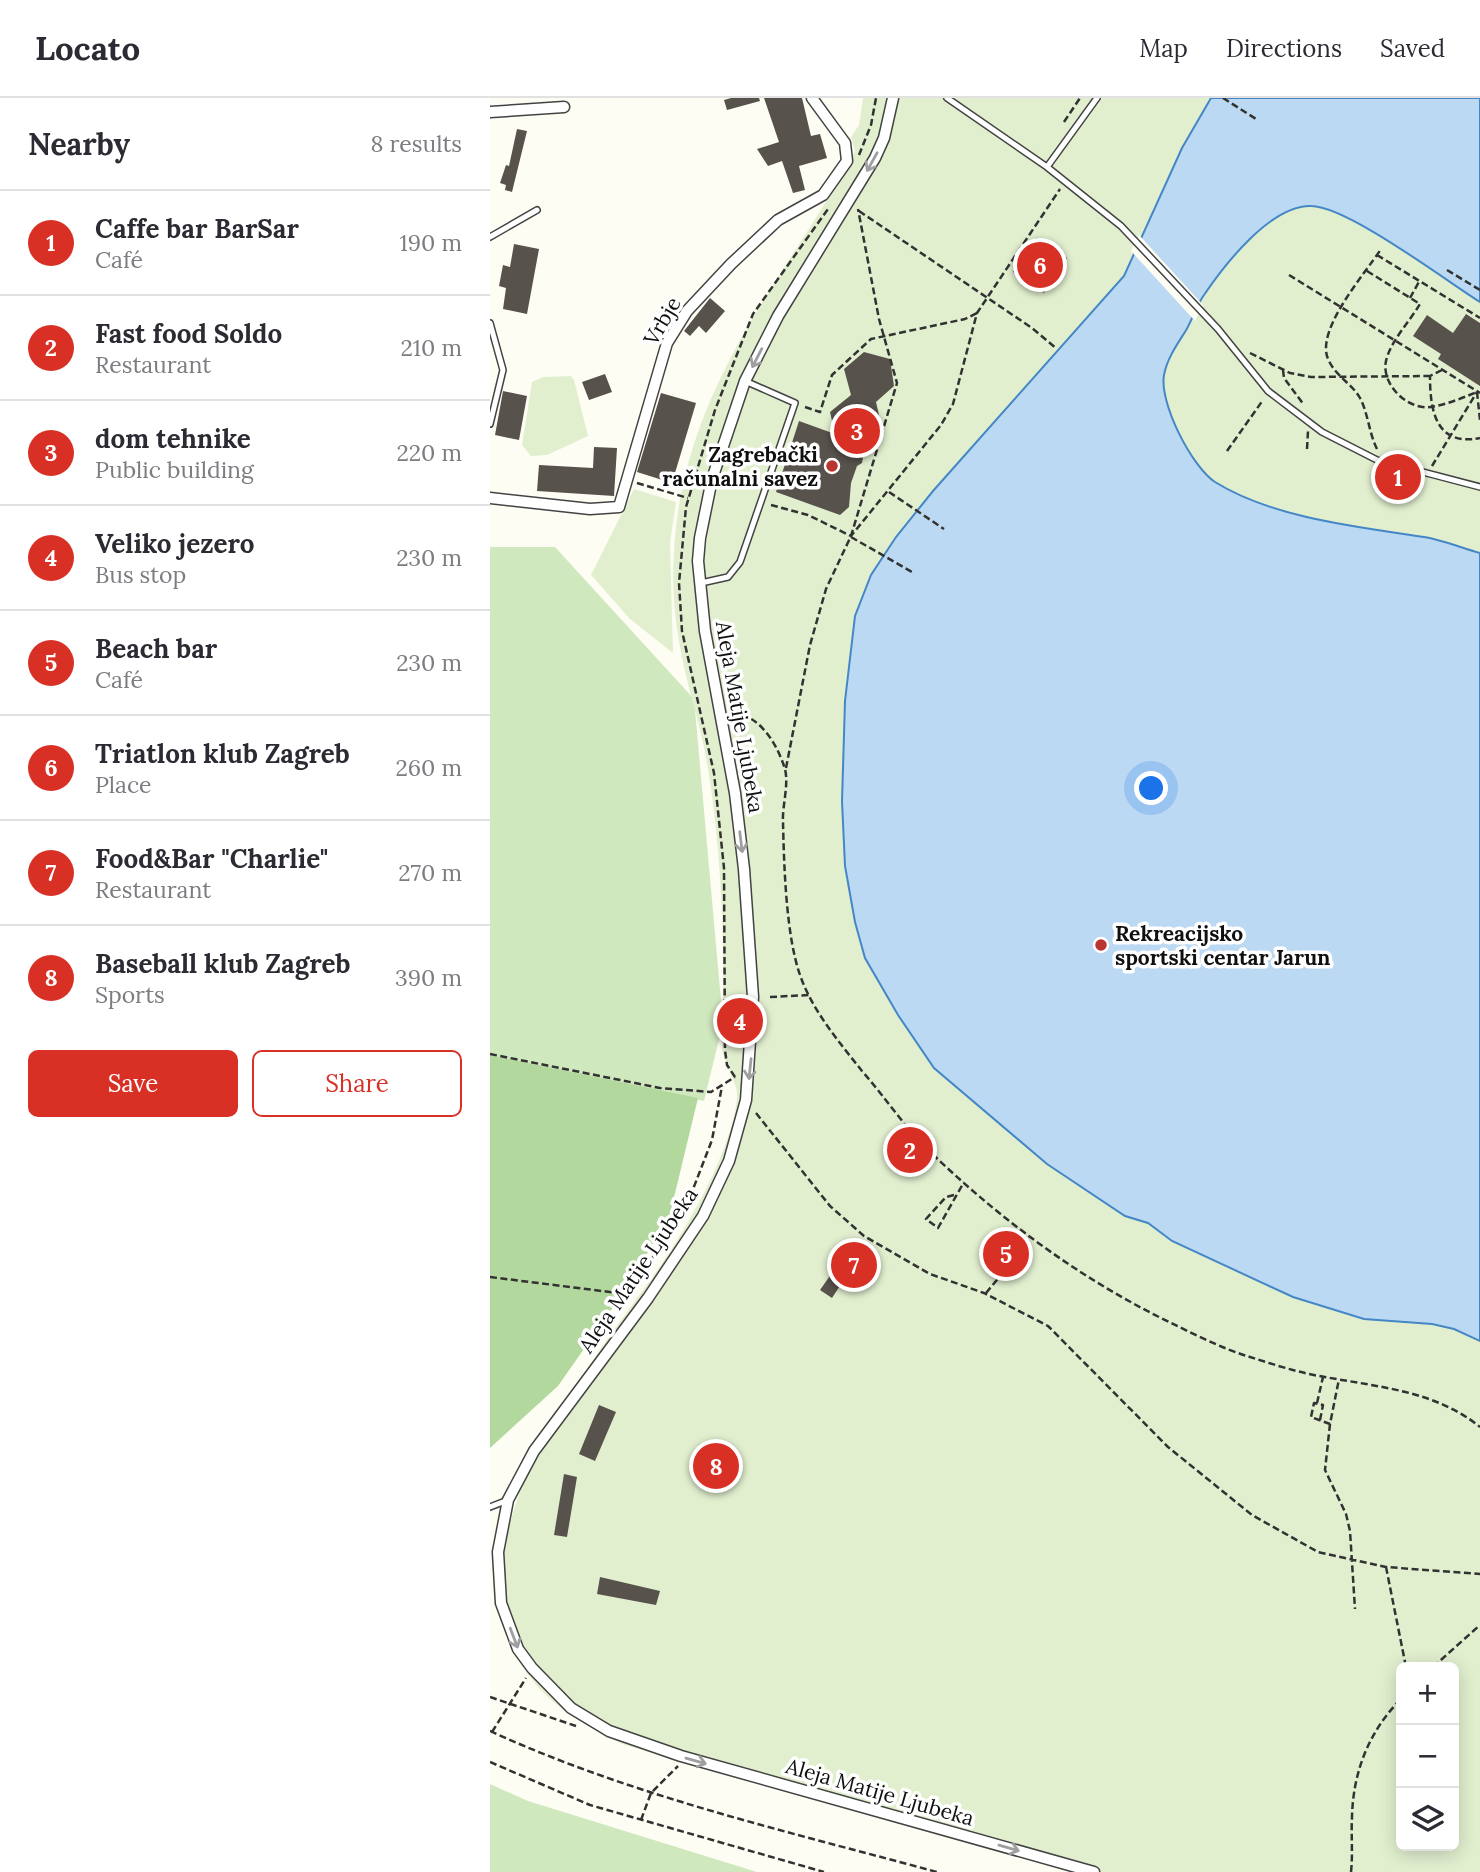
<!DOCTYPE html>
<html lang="en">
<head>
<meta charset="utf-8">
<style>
	:root { --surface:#fff; --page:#f7f7f7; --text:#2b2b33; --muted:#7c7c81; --line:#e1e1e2; --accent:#d93025 }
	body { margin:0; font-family:Lora,serif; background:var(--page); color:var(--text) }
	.controls { position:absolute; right:21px; bottom:21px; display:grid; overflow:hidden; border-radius:10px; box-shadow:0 4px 18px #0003 }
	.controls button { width:63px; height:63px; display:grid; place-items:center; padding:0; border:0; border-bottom:2px solid var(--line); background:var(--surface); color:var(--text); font:35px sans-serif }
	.you { position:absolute; left:662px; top:691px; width:24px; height:24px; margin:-18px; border:5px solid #fff; border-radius:50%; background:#1a73e8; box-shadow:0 0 0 10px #1a73e833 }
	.badge { display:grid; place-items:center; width:46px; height:46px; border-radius:50%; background:var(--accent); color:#fff; font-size:23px; font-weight:700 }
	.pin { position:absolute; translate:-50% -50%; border:4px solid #fff; box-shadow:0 2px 7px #0006 }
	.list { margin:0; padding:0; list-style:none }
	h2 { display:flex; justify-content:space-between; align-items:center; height:91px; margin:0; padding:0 28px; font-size:30px }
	h2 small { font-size:23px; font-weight:400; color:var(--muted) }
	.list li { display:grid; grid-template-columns:46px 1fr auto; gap:21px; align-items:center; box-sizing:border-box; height:105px; padding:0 28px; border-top:2px solid var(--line) }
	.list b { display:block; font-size:26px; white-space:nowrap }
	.list p { margin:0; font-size:23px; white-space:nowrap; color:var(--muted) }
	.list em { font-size:23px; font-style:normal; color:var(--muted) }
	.actions { display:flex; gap:14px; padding:21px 28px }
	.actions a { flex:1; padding:16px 0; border:2px solid var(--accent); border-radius:10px; text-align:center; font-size:24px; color:var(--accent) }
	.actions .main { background:var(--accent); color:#fff }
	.icon { flex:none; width:38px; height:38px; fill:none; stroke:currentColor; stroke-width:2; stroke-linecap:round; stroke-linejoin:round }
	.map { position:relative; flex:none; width:990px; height:1774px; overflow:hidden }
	header { display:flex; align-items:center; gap:42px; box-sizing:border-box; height:98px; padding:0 35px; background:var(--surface); border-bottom:2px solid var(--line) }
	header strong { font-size:33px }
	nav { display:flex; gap:38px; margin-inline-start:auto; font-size:24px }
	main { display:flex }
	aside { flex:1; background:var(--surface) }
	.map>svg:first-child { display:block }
	.green { fill:#d0e8be }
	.forest { fill:#b3d89e }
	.pitch { fill:#e1efcf; fill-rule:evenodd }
	.water { fill:#bbd9f3; stroke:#4587c6; stroke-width:2 }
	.pier { fill:#fefdf3 }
	.building { fill:#58524d }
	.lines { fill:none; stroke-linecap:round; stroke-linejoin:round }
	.service-casing { stroke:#434343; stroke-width:8 }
	.minor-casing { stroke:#434343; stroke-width:13 }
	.path { stroke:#323232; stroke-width:2.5; stroke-dasharray:7 3.5; stroke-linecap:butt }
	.service { stroke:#fff; stroke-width:5 }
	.minor { stroke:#fff; stroke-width:10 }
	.oneway { stroke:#9f9f9f }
	.poi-dot { fill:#b9352f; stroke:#fff; stroke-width:2.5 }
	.labels { text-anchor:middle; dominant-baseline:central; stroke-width:7; stroke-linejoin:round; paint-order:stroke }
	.street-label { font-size:21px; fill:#101010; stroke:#fff }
	.poi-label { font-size:21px; font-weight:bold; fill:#101010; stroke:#fff; text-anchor:end }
</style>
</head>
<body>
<header>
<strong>Locato</strong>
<nav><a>Map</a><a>Directions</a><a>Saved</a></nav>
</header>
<main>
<aside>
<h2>Nearby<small>8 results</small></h2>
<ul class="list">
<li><span class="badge">1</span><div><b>Caffe bar BarSar</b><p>Café</p></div><em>190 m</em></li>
<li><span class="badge">2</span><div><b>Fast food Soldo</b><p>Restaurant</p></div><em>210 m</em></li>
<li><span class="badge">3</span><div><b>dom tehnike</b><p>Public building</p></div><em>220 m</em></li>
<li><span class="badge">4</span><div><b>Veliko jezero</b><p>Bus stop</p></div><em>230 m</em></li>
<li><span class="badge">5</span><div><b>Beach bar</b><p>Café</p></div><em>230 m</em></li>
<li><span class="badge">6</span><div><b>Triatlon klub Zagreb</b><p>Place</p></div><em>260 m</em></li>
<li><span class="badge">7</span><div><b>Food&amp;Bar &quot;Charlie&quot;</b><p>Restaurant</p></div><em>270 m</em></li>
<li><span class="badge">8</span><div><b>Baseball klub Zagreb</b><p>Sports</p></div><em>390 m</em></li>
</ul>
<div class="actions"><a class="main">Save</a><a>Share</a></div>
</aside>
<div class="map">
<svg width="990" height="1774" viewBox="0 0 990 1774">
	<rect width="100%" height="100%" fill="#fefdf3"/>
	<!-- green -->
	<path class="green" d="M 0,449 L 65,449 L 204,601 L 233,925 L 214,1003 L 0,957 Z
		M 0,1686 L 38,1703 L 267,1774 L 0,1774 Z"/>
	<!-- forest -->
	<path class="forest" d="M 0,957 L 208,1000 L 180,1116 L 140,1185 L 68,1288 L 0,1350 Z"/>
	<!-- pitch -->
	<path class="pitch" d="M 373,0 L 990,0 L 990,1774 L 580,1774 L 132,1646 C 67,1612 37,1593 10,1522 C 0,1392 89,1281 158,1185 C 180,1155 199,1124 216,1091 C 228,1067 247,1023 247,996 C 247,985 234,965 232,951 C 235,860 233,767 219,677 C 213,632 196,588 189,543 C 180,493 182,441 192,391 C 219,264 297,173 360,64 L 365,53 L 361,39 L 369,27 ZM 911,1569 L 964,1569 L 964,1748 L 911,1748 Z
		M 81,278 L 84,282 L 98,338 L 57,357 L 41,358 L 32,347 L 42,284 L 53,279 Z
		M 144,391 L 186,404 L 180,445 L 183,555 L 140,521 L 101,477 Z"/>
	<!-- water -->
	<path class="water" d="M 721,0 L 990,0 L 990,204 C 955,182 857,108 821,108 C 781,107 735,166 714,197 C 706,208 702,223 695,234 C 686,248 677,261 674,277 C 669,305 702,369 725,384 C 783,420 868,429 934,439 C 952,442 972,450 990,455 L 990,1243 L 964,1231 L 942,1226 L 874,1221 L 803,1199 L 682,1143 L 658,1125 L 635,1118 L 557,1066 L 444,970 L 408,917 L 375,860 L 365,824 L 355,768 L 352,703 L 355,603 L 365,518 L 381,477 L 406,439 L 443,393 L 634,178 L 692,50 Z"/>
	<!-- pier -->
	<path class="pier" d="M 649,137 L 713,207 L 705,223 L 641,153 Z"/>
	<!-- building -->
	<path class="building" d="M 241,0 L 269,0 L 270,3 L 237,12 L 234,2 Z
		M 274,0 L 312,0 L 321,38 L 330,36 L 337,60 L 309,68 L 315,92 L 303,95 L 292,63 L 278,68 L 267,51 L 289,44 Z
		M 27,31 L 37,33 L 22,94 L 15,92 L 16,87 L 10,85 L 16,67 L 19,68 Z
		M 546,140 L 577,160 L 554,195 L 523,174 Z
		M 24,146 L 49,151 L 37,216 L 13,211 L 16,190 L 9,188 L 13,167 L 20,169 Z
		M 220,200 L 235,213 L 216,235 L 209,228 L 200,238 L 194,233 Z
		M 976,216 L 990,225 L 990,288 L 948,261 L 951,256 L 923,238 L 937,217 L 963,235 Z
		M 374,254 L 400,261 L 404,288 L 386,304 L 392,330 L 371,349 L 374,354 L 372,365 L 367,368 L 361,385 L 359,409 L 350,417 L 286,394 L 309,323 L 345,336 L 340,314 L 361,297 L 354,271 Z
		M 115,276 L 122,294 L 99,302 L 92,284 Z
		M 13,293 L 37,298 L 29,342 L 5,337 Z
		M 171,295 L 206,305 L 182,385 L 147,374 Z
		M 104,349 L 127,350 L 124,398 L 47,393 L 49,367 L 103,370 Z
		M 506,1132 L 537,1159 L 522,1176 L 491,1149 Z
		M 344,1172 L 355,1180 L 342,1200 L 330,1192 Z
		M 109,1307 L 126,1314 L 105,1363 L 89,1356 Z
		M 74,1376 L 87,1379 L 77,1439 L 64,1437 Z
		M 110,1479 L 170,1493 L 166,1507 L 107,1496 Z"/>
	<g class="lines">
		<!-- service casing -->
		<g class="service-casing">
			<path id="service" d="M 457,0 L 557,69 L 631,128 L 728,231 L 778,293 L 832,334 L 887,362 L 990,389
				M 557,69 L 607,0
				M 0,139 L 47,112
				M 0,225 L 13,272 L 0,326
				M 211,485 L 238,479 L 250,464 L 305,305 L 255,283
				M 0,1409 L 18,1402"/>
		</g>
		<!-- minor casing -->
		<g class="minor-casing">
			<path id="minor" d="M 403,0 L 394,40 L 385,60 L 288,218 L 255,283 L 222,381 L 210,440 L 208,463 L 215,533 L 245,695 L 254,771 L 263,899 L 256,1002 L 239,1063 L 213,1118 L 158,1200 L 44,1353 L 18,1402 L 8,1454 L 11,1505 L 28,1551 L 42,1570 L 81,1610 L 119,1633 L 191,1658 L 604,1774
				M 0,14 L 74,9
				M 0,400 L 100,411 L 129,409 L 177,245 L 197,213 L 241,166 L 288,122 L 333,97 L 357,63 L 355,45 L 322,0"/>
		</g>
		<!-- path -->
		<path class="path" d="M 733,0 L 766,21
			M 574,24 L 590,0
			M 369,57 L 381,27 L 386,0
			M 369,113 L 542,230 L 567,251
			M 887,157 L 990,220
			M 957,172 L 990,192
			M 877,173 L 930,206 C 920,223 900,244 896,263 C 891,286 917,312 940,309 C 956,307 972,300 987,294
			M 799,177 L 990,295
			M 920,200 L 930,182
			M 760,255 L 800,275 L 821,279 L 940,278
			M 793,272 L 794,280 L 814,307
			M 952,272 L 940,278 C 940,311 945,349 990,340
			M 987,294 L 990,322
			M 315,309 L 330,314 L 342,277 L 381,241 L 475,221 L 487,215
			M 817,351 L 818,333
			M 887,351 C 879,335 878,315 870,300 C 862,286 846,278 839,263 C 823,234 875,176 891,151
			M 737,353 L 773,302
			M 942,368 L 987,294
			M 147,385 L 198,400
			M 399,394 L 454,431
			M 281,407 L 318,417 L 361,438 L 451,327 L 463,306 L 487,215 L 570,91
			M 361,439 L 422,474
			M 241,615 C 268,615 286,644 294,668 C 300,684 292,707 293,724 C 294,768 296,837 310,877 C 322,912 349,944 372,973 C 393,997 412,1025 434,1048 C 507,1119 587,1179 679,1224 C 704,1236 731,1250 757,1258 C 782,1266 809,1275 835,1279 C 889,1289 946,1293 990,1329
			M 296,670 L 320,547 L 336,491 L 361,438 L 407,285 L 389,221 L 368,111
			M 280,899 L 319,897
			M 0,956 L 170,990 L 221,994 L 245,979
			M 245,979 L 237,967 L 235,952 L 234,770 L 224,675 L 192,533 L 189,485 L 196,409 L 225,312 L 263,216 L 338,111
			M 266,1015 L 340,1108 L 374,1138 L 440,1176 L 494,1195 L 558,1228 L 678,1349 L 762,1417 L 828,1454 L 896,1469 L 990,1476
			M 464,1097 L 456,1099 L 436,1121 L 448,1130 L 474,1084
			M 0,1179 L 144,1197
			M 496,1195 L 516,1171
			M 138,1196 L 195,1112 L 222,1042 L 232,988
			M 827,1305 L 833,1279
			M 830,1322 L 833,1307 L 824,1305 L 821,1319 L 840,1326 L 849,1281
			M 840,1326 L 835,1372 L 856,1416 L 860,1433 L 865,1511
			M 896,1469 L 916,1569
			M 943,1569 L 990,1527
			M 0,1599 L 86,1628
			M 0,1633 C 142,1698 296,1733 447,1774
			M 2,1634 L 36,1580
			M 0,1664 L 100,1707 L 334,1774
			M 151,1722 L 161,1695 L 188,1668
			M 861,1774 C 863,1756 861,1738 862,1719 C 863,1674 879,1633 911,1601"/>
		<!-- service -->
		<use href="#service" class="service"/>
		<!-- minor -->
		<use href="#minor" class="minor"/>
	</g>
	<!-- one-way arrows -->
	<defs><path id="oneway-shaft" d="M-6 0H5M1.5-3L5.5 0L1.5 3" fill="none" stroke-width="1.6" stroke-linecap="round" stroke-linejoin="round" transform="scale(1.75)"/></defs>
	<g class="oneway">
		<use href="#oneway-shaft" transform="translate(382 64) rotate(119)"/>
		<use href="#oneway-shaft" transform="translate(267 260) rotate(117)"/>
		<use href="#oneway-shaft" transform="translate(251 744) rotate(83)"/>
		<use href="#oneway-shaft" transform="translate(260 971) rotate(96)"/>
		<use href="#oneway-shaft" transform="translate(24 1540) rotate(69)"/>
		<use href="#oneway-shaft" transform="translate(206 1663) rotate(16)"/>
		<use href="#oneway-shaft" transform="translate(519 1750) rotate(16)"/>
	</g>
	<!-- markers -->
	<g class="poi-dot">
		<circle cx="342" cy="368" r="7"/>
		<circle cx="611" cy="847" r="7"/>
	</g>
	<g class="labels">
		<!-- street labels -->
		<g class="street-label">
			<text transform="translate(172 223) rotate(-60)">Vrbje</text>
			<text transform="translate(250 619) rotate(80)">Aleja Matije Ljubeka</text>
			<text transform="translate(148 1172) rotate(-56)">Aleja Matije Ljubeka</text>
			<text transform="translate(390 1694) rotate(16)">Aleja Matije Ljubeka</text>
		</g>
		<!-- poi labels -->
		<g class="poi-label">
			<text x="328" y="356">Zagrebački<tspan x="328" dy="24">računalni savez</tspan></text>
			<text x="625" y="835" text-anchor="start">Rekreacijsko<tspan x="625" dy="24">sportski centar Jarun</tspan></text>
		</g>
	</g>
</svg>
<div class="controls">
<button>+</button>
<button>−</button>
<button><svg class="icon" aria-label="layers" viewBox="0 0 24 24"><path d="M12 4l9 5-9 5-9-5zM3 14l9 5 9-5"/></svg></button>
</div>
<div class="you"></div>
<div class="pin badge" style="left:908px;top:379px">1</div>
<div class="pin badge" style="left:420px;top:1052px">2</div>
<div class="pin badge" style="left:367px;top:333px">3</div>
<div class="pin badge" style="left:250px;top:923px">4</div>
<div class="pin badge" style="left:516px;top:1156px">5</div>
<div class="pin badge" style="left:550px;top:167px">6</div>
<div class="pin badge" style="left:364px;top:1167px">7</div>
<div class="pin badge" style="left:226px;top:1368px">8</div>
</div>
</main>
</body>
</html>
